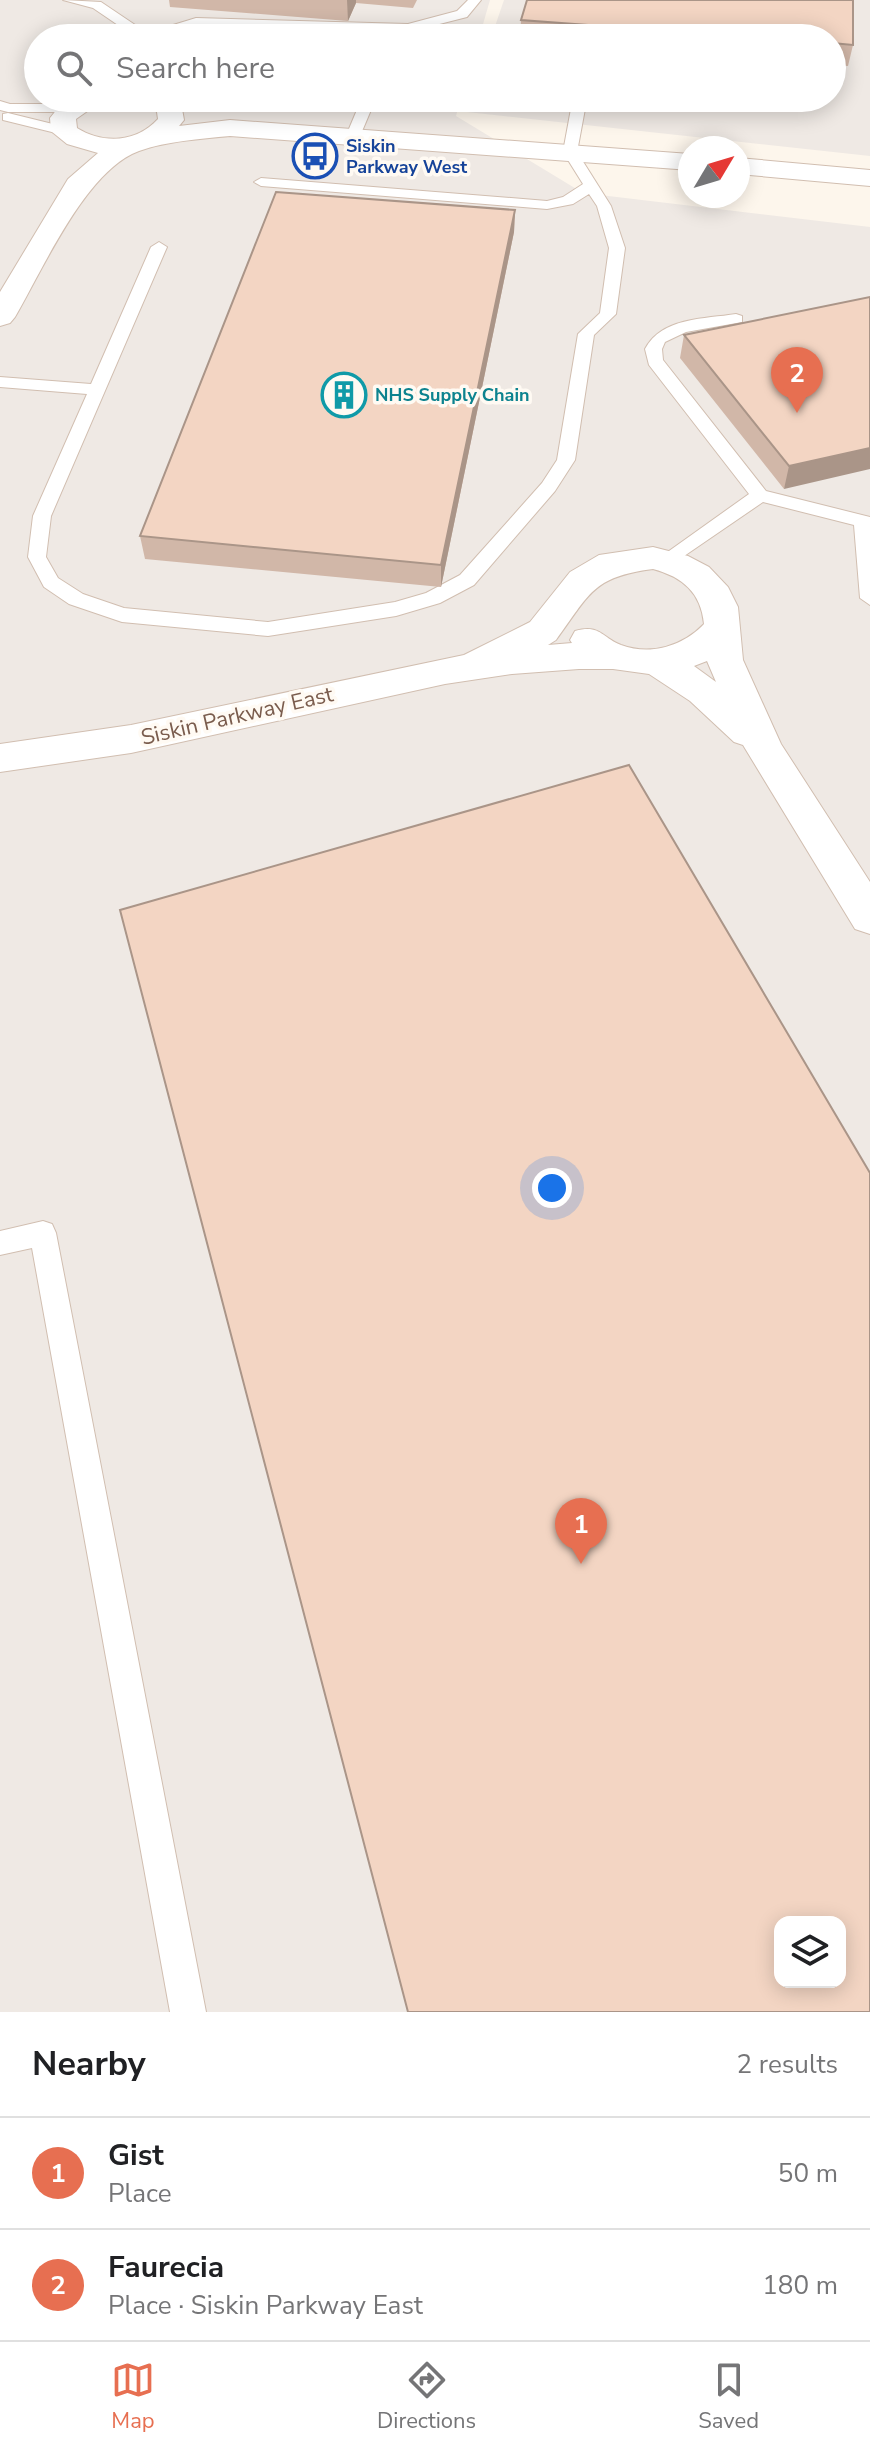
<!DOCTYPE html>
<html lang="en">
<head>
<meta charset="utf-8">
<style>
	:root { --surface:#fff; --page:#f6f6f6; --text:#202124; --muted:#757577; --line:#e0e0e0; --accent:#e76f51 }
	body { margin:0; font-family:"Nunito Sans",sans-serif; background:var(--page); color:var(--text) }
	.controls { position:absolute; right:24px; bottom:24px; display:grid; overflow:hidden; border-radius:16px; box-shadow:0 4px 20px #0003 }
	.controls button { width:72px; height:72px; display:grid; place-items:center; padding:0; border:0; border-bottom:2px solid var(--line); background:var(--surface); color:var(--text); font:40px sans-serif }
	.compass { position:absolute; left:678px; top:136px; width:72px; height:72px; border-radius:50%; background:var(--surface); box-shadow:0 4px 20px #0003; rotate:52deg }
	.you { position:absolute; left:552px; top:1188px; width:28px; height:28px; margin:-20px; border:6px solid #fff; border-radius:50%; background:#1a73e8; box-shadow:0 0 0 12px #1a73e833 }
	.badge { display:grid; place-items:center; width:52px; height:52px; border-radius:50%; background:var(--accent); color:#fff; font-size:26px; font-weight:700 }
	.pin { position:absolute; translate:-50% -66px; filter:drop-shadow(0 2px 4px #0008) }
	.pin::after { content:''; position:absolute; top:42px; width:28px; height:24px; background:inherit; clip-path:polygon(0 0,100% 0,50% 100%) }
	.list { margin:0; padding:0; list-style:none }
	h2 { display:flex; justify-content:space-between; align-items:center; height:104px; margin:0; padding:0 32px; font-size:34px }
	h2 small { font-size:26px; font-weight:400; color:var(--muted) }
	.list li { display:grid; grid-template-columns:52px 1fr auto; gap:24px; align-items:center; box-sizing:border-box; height:112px; padding:0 32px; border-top:2px solid var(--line) }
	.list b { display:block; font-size:30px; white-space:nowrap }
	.list p { margin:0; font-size:26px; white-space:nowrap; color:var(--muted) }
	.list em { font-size:26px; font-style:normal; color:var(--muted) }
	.icon { flex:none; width:44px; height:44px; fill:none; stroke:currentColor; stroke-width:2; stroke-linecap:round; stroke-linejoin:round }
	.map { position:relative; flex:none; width:870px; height:2012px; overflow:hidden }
	.search { position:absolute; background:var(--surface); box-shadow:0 4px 20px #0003; left:24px; right:24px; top:24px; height:88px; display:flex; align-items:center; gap:20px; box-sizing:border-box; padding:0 28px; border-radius:44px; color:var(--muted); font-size:30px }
	.sheet { height:328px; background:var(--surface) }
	nav { display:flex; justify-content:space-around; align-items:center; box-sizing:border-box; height:112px; border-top:2px solid var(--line); background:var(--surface); font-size:22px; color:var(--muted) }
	nav a { display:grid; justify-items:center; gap:4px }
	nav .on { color:var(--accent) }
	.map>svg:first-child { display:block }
	.industrial { fill:#efe9e4; fill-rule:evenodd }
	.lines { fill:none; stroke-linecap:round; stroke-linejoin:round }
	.service-casing { stroke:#d1beb0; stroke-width:2 }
	.tertiary-casing { stroke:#d1beb0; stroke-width:2 }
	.service { fill:#fff; fill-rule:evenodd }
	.tertiary { fill:#fff; fill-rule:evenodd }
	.wall { fill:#d1b7a8 }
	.shaded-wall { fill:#aa9588 }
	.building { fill:#f3d5c3; stroke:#aa9588; stroke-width:2; fill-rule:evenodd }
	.labels { text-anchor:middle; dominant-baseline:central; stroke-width:7; stroke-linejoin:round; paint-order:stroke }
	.far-transit-label { font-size:18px; font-weight:bold; fill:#164399; stroke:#fffaf3; text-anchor:start }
	.far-culture-label { font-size:18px; font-weight:bold; fill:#0d838f; stroke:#fffaf3; text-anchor:start }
	.street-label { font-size:22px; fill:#7a5c4d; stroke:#fffaf3 }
</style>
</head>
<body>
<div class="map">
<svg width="870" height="2012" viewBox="0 0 870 2012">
	<rect width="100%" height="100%" fill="#fdf6ec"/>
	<!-- industrial -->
	<path class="industrial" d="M 0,0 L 490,0 L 479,38 L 38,38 L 38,98 L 461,98 L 456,116 L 583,193 L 870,227 L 870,2012 L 0,2012 ZM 780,1922 L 840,1922 L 840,1982 L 780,1982 Z
		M 504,0 L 870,0 L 870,156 L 467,112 L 472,98 L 832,98 L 832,38 L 491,38 Z"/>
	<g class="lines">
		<!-- service casing -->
		<g class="service-casing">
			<path id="service" d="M 63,0 L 101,2 L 147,33 L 196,18 L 408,24 L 457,11 L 468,0 L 481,0 L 467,17 L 408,32 L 197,26 L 158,38 L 137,38 L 93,8 Z
				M 362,98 L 376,98 L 360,136 L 358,139 L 348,139 L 346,136 Z
				M 573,98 L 587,98 L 577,152 L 611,206 L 625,248 L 616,314 L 594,335 L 575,460 L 555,491 L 474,585 L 440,603 L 396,616 L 268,636 L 122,622 L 69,604 L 44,587 L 28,557 L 33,516 L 87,394 L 0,387 L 0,377 L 91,384 L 151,247 L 159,242 L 167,247 L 51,516 L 46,557 L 58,578 L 83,594 L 124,608 L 268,622 L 395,602 L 426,593 L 460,575 L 542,483 L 557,460 L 578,334 L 600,313 L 609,248 L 597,206 L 589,194 L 573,204 L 547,209 L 261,186 L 254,182 L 261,178 L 547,201 L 563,197 L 583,184 L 563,152 Z
				M 0,101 L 10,104 L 71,104 L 78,108 L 71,112 L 8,112 L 0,110 Z
				M 8,113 L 69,128 L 71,131 L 64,135 L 3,120 L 3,114 Z
				M 736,314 L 742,316 L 742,322 L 686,332 L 665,342 L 662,349 L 663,360 L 766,491 L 870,517 L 870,605 L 860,598 L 854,525 L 763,502 L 671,565 L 664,567 L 655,561 L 749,494 L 649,365 L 645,349 C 662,317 705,319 736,314 Z
				M 43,1221 L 52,1224 L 56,1233 L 206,2012 L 170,2012 L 32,1248 L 0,1255 L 0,1231 Z"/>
		</g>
		<!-- tertiary casing -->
		<g class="tertiary-casing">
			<path id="tertiary" d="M 72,98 L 106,98 L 76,119 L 77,128 C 103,144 136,143 158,119 L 157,112 L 139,98 L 169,98 L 182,109 L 184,120 L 179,126 L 230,120 L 690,154 L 690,170 L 230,136 C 199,139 168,141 139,151 C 86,170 43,269 15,317 L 10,323 L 0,326 L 0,292 L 68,179 L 98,153 L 67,144 L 51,131 L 50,118 L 62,103 Z
				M 738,158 L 870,170 L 870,186 L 738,174 Z
				M 653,547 L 688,556 L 709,567 L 728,587 L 738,607 L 743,660 L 781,744 L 870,882 L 870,934 L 855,929 L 743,745 L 734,742 L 690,701 L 649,674 L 613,669 L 579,669 L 512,674 L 445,684 L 131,753 L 0,772 L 0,744 L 131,725 L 464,655 L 530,622 L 570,572 L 599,555 ZM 653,569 C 683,577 701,593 704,624 C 683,646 651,656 621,645 C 601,637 600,624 575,631 L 570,640 L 572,643 L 548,645 L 556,640 C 590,594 592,577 653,569 ZM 707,661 L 716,682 L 694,666 Z"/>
		</g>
		<!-- service -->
		<use href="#service" class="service"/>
		<!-- tertiary -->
		<use href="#tertiary" class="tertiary"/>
	</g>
	<!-- wall -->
	<path class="wall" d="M 169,0 L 417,0 L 413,8 L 356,3 L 348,21 L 170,7 Z
		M 527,0 L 853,0 L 853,45 L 848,66 L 832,65 L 832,38 L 520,38 L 521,20 Z
		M 515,210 L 514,232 L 441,587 L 145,559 L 140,536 Z
		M 870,297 L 784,489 L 680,358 L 684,335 Z"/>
	<!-- shaded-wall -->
	<path class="shaded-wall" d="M 347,0 L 356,0 L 356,3 L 348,21 Z
		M 515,210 L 514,232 L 441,587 L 441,565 Z
		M 870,448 L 870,469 L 784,489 L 789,466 Z"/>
	<!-- building -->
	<path class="building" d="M 527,0 L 853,0 L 853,45 L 832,43 L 832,38 L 763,38 L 521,20 Z
		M 276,192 L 515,210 L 441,565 L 140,536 Z
		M 870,297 L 870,448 L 789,466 L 684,335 Z
		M 629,765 L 870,1173 L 870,2012 L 408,2012 L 120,910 ZM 780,1922 L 840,1922 L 840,1982 L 780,1982 Z"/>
	<!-- icons -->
	<defs>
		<g id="bus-ring" transform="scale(2.3)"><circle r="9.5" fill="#fffaf3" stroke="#1a4fb4" stroke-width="1.5"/><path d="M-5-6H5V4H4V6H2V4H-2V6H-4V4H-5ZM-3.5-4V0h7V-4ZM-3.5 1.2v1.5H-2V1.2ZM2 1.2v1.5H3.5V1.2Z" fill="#1a4fb4"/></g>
		<g id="building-ring" transform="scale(2.3)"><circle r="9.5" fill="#fffaf3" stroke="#0f9aa8" stroke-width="1.5"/><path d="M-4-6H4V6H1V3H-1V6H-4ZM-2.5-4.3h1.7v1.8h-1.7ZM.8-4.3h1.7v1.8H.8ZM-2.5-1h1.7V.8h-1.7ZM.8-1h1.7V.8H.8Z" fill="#0f9aa8"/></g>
	</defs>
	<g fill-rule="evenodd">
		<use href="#bus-ring" x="315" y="156"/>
		<use href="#building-ring" x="344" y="395"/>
	</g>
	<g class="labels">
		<!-- far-transit labels -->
		<g class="far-transit-label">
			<text x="346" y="146">Siskin<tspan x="346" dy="21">Parkway West</tspan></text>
		</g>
		<!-- far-culture labels -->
		<g class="far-culture-label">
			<text x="375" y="395">NHS Supply Chain</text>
		</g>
		<!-- street labels -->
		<g class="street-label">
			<text transform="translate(237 716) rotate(-13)">Siskin Parkway East</text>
		</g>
	</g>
</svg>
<div class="controls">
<button><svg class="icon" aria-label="layers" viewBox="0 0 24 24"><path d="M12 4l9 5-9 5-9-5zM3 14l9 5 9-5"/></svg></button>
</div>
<svg class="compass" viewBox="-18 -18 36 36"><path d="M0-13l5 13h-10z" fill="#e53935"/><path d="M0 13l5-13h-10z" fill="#757577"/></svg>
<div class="you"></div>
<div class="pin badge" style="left:581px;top:1564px">1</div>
<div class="pin badge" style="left:797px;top:413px">2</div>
<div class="search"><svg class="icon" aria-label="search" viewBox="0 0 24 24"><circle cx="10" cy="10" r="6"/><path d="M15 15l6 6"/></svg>Search here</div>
</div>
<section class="sheet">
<h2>Nearby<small>2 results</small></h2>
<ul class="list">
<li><span class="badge">1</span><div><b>Gist</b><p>Place</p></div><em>50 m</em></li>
<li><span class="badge">2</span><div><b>Faurecia</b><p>Place · Siskin Parkway East</p></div><em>180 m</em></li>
</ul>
</section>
<nav>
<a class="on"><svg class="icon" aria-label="map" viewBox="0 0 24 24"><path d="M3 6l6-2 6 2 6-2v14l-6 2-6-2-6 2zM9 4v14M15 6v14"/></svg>Map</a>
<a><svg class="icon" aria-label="directions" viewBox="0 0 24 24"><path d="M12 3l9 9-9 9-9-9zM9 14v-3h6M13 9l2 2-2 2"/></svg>Directions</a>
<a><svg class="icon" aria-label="saved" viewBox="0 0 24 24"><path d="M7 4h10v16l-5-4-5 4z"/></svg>Saved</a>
</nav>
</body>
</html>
